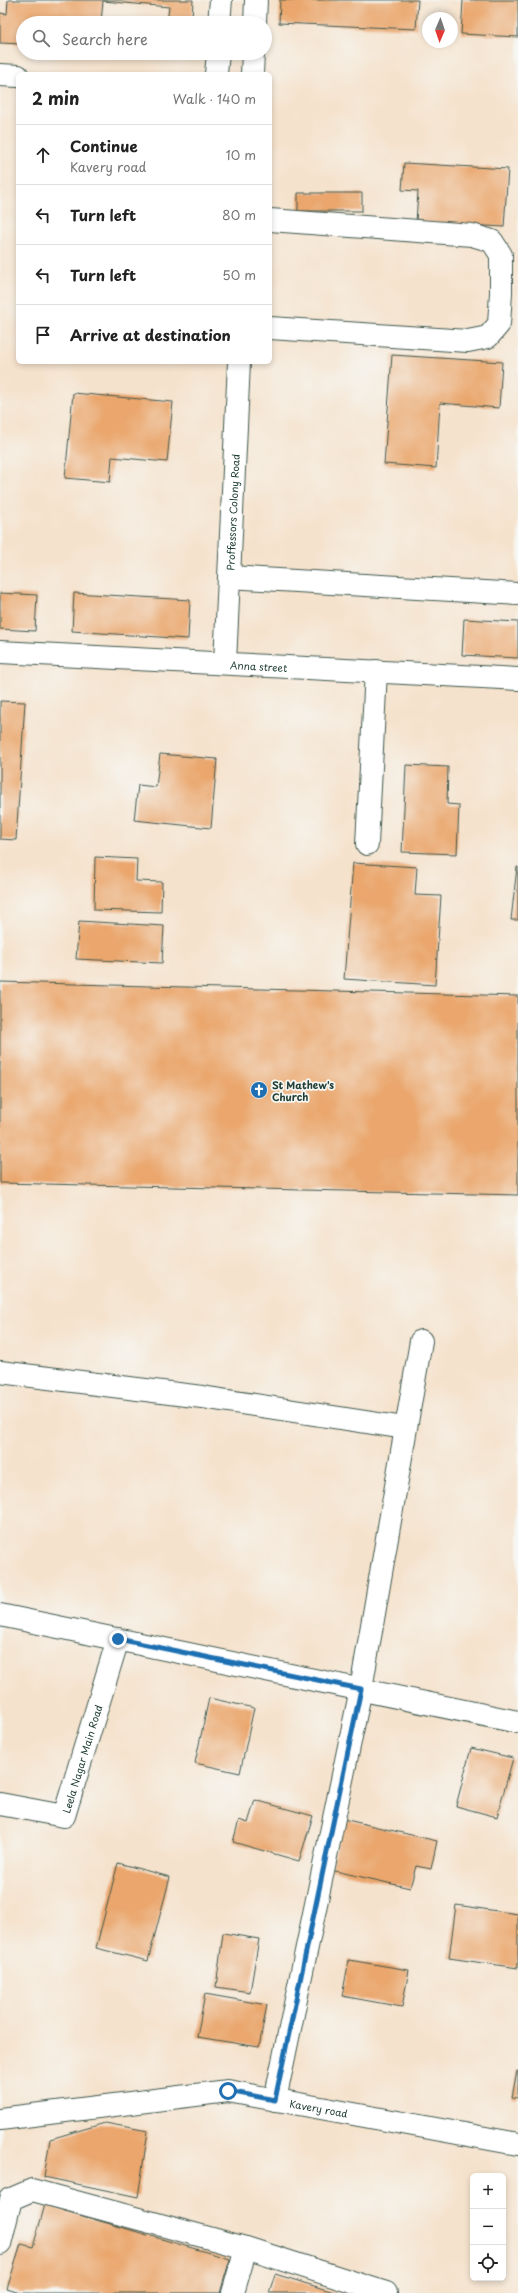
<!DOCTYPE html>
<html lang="en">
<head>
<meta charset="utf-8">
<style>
	:root { --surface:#fff; --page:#f6f6f6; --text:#222; --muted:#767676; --line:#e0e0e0 }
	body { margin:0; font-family:"Playpen Sans",sans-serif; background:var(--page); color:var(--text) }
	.controls { position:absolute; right:12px; bottom:12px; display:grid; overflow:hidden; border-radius:6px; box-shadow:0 2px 6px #0003 }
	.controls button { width:36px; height:36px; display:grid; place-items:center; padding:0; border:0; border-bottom:1px solid var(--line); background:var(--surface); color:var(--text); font:20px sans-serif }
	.compass { position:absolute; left:422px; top:12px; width:36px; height:36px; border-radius:50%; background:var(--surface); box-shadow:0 2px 6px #0003; rotate:182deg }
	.stop { position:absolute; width:12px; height:12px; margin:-9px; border:3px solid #1f6fb2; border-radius:50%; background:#fff }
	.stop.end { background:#1f6fb2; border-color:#fff; box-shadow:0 1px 4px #0008 }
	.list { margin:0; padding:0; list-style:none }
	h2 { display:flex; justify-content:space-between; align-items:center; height:52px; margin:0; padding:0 16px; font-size:17px }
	h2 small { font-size:13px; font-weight:400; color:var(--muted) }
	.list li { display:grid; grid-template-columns:26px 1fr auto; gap:12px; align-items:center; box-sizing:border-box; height:60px; padding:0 16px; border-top:1px solid var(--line) }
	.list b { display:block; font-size:15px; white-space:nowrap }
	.list p { margin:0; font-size:13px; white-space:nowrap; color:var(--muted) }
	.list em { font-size:13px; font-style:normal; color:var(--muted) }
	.icon { flex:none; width:22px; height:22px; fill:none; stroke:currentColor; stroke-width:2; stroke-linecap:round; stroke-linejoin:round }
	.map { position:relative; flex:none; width:518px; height:2293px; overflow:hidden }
	.search { position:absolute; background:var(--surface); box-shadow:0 2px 6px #0003; left:16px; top:16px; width:256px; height:44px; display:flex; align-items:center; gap:10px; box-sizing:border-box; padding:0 14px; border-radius:22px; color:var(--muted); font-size:15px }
	.panel { position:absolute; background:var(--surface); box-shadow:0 2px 6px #0003; left:16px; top:72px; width:256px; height:292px; border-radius:6px }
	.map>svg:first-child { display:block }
	.building { fill:#eaa66c }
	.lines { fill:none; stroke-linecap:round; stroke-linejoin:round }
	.minor-casing { stroke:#3f564b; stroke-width:24 }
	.minor { stroke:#fff; stroke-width:22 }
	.route { stroke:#1f6fb2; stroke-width:5 }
	.labels { text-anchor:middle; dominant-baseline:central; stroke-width:3.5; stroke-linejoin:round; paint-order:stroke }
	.street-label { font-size:10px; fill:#1f3d34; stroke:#f6f6f2 }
	.poi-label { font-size:10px; font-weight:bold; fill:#1f3d34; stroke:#f6f6f2; text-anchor:start }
</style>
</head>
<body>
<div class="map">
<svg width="518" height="2293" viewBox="0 0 518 2293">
	<rect width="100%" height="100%" fill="#f6f6f2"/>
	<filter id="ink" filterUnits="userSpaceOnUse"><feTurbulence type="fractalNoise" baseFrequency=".025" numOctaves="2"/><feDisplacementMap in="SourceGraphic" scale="8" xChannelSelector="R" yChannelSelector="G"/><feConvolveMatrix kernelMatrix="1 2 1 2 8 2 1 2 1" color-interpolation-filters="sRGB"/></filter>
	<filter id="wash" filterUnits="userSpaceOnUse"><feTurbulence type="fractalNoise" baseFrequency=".012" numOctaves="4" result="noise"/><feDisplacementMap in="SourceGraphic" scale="16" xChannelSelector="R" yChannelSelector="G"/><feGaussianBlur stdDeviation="0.9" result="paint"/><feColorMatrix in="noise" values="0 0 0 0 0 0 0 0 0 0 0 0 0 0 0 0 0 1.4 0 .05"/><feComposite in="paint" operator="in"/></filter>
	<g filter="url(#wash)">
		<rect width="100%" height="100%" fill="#f5e2cc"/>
		<g id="blocks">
			<!-- building -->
			<path class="building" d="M 8,0 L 193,0 L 192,19 L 205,20 L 205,23 L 167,23 L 169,7 L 103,1 L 101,23 L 23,23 L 23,44 L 0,43 L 0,13 L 7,14 Z
				M 280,0 L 418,0 L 416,29 L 279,23 Z
				M 463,0 L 518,0 L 518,37 L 461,34 Z
				M 184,53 L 203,53 L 203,55 L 184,54 Z
				M 404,163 L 508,169 L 504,227 L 416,222 L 418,191 L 402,190 Z
				M 298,193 L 362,193 L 362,211 L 298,211 Z
				M 392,355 L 502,362 L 499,408 L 440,403 L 436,468 L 384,464 Z
				M 73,393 L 173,402 L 167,462 L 112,457 L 110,482 L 65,478 Z
				M 0,593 L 37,595 L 35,631 L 0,629 Z
				M 74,593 L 190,600 L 188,639 L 72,631 Z
				M 464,619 L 518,622 L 518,658 L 462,655 Z
				M 0,701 L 25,702 L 16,840 L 0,839 Z
				M 160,754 L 217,759 L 211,828 L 134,820 L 138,785 L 156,787 Z
				M 406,765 L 448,767 L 447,804 L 459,805 L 457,854 L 402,852 Z
				M 95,857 L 137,859 L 136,881 L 162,882 L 161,912 L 94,910 Z
				M 353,863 L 417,867 L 415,895 L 441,896 L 435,985 L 344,979 Z
				M 517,867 L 518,867 L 518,920 L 511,920 Z
				M 79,921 L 164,926 L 162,963 L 76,959 Z
				M 0,982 L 518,996 L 518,1195 L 0,1183 Z
				M 209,1698 L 254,1708 L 240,1773 L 195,1763 Z
				M 471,1748 L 513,1758 L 497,1817 L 456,1806 Z
				M 255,1800 L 313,1816 L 299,1861 L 233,1842 L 239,1820 L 248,1823 Z
				M 343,1819 L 437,1841 L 431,1869 L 416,1866 L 410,1888 L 331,1870 Z
				M 118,1863 L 170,1877 L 148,1961 L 96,1948 Z
				M 456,1905 L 518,1914 L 518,1968 L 449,1958 Z
				M 223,1933 L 259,1939 L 250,1992 L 216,1987 Z
				M 349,1960 L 409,1970 L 402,2007 L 342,1996 Z
				M 205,1994 L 267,2005 L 259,2047 L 197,2037 Z
				M 517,2071 L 518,2071 L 518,2098 L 512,2097 Z
				M 105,2123 L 148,2131 L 138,2197 L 44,2177 L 50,2139 Z
				M 45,2205 L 230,2259 L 220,2293 L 20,2293 L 7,2289 L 21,2244 L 33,2247 Z
				M 275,2274 L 337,2293 L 269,2293 Z"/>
		</g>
	</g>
	<g filter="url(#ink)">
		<use href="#blocks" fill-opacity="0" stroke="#3f564b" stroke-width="1"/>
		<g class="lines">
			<!-- minor casing -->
			<g class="minor-casing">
				<g id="minor">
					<path d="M 219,23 L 221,0"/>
					<path d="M 255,23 L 256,0"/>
					<path d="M 216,74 L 218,53"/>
					<path d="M 252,74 L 253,53"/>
					<path d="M 0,75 L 18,76"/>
					<path d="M 270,220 L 472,235 L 492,241 L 501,255 L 501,293 L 499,324 L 488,337 L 468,341 L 270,328"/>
					<path d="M 229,577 L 518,594"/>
					<path id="s1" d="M 0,652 L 518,679"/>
					<path id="s2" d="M 225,663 L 239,362"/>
					<path d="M 367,844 L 376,671"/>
					<path d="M 0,1372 L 202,1397 L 405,1428"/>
					<path d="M 0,1615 L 518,1722"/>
					<path id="s3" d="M 0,1804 L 64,1816 L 118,1639"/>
					<path d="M 275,2100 L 361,1689 L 421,1341"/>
					<path id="s4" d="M 0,2119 L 228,2091 L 518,2144"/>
					<path d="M 0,2244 L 11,2199 L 32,2190 L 246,2248 L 386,2293"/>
					<path d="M 233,2293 L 246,2248"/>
				</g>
			</g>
			<!-- minor -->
			<use href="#minor" class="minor"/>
		</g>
	</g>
	<g class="lines" filter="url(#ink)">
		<!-- route -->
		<path class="route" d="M 118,1639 L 361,1689 L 275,2100 L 228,2091"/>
	</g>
	<!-- icons -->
	<defs>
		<g id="church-disc" transform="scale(0.9)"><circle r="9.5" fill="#1f6fb2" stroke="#f6f6f2"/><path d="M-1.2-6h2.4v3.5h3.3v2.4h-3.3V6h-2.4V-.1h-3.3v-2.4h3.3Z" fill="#fff"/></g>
	</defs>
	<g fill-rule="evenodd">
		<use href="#church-disc" x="259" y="1090"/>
	</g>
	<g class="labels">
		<!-- street labels -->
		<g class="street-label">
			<text stroke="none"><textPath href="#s2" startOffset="151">Proffessors Colony Road</textPath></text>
			<text stroke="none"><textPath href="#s1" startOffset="259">Anna street</textPath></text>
			<text stroke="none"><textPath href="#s3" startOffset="125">Leela Nagar Main Road</textPath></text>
			<text stroke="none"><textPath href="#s4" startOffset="322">Kavery road</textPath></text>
		</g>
		<!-- poi labels -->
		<g class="poi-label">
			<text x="272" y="1084">St Mathew's<tspan x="272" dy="12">Church</tspan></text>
		</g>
	</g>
</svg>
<div class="controls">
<button>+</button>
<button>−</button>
<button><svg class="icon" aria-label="locate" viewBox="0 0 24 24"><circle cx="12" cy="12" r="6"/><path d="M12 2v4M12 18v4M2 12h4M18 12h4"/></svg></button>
</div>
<svg class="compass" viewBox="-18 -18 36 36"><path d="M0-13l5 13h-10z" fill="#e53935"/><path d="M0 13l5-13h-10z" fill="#767676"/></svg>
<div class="stop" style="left:228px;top:2091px"></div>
<div class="stop end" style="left:118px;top:1639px"></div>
<div class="search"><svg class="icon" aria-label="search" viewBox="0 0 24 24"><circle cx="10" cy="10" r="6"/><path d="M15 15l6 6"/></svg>Search here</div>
<section class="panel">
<h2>2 min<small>Walk · 140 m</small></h2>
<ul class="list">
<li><svg class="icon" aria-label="ahead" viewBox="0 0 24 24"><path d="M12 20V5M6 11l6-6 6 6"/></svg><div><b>Continue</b><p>Kavery road</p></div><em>10 m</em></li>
<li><svg class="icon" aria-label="left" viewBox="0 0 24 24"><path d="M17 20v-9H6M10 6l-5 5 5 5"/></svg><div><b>Turn left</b></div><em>80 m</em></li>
<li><svg class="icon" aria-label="left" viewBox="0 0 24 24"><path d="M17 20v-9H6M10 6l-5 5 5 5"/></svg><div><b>Turn left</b></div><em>50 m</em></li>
<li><svg class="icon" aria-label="arrive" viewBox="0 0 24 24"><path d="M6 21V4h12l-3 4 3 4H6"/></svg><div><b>Arrive at destination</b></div></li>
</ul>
</section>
</div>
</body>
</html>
